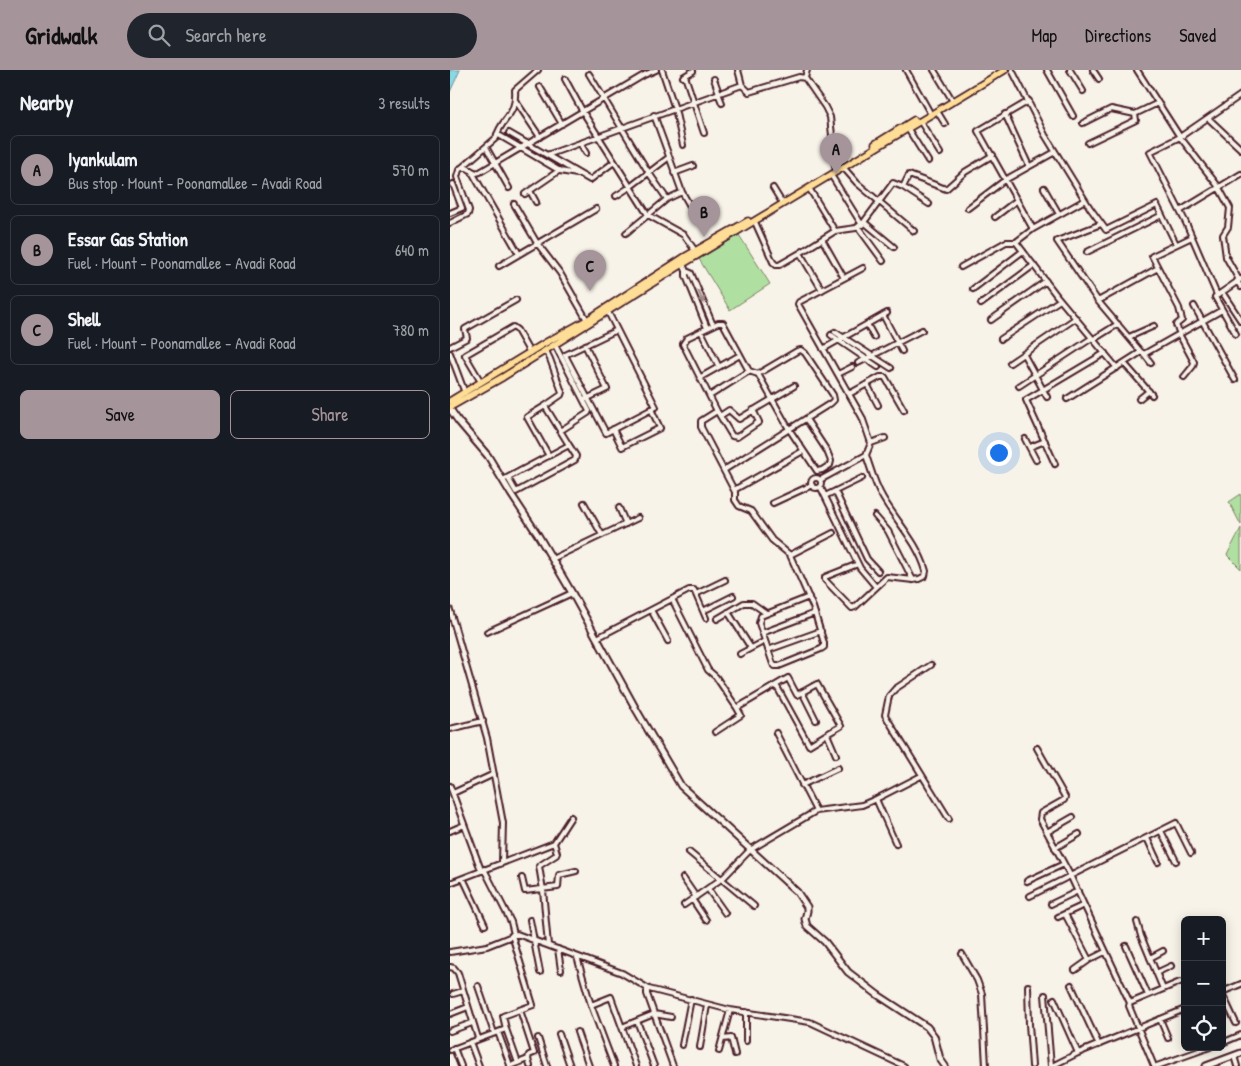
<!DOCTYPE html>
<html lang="en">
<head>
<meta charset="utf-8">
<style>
	:root { --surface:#171b24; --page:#20242c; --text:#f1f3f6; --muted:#9ea1a6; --line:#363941; --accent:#a6949b }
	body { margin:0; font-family:"Patrick Hand",sans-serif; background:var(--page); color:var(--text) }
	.controls { position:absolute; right:15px; bottom:15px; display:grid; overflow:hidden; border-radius:8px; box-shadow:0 2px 12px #0003 }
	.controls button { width:45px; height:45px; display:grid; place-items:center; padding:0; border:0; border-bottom:1px solid var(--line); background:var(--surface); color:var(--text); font:25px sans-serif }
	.you { position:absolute; left:548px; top:382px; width:18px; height:18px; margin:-12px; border:4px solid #fff; border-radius:50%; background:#1a73e8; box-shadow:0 0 0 8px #1a73e833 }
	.badge { display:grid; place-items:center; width:32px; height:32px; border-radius:50%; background:var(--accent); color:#111; font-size:16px; font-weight:700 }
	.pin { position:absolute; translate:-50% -41px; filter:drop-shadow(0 1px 2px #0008) }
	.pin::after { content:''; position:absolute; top:26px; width:18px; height:15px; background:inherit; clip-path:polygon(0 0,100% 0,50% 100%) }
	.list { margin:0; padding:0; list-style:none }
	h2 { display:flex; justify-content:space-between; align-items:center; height:65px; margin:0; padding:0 20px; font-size:21px }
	h2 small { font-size:16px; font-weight:400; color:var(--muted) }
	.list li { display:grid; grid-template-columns:32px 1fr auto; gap:15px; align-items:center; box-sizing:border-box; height:70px; margin:0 10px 10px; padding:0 10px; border:1px solid var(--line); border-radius:8px }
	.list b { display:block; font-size:19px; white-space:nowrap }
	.list p { margin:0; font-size:16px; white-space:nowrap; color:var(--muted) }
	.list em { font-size:16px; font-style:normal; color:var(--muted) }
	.actions { display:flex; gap:10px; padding:15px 20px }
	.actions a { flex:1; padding:11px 0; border:1px solid var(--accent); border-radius:8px; text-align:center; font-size:18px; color:var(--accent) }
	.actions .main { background:var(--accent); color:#111 }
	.icon { flex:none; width:28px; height:28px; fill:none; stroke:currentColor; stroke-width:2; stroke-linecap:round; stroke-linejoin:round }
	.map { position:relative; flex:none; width:791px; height:996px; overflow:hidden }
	header { display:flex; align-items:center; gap:30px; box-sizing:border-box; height:70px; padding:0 25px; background:var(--accent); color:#111 }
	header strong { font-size:24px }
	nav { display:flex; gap:28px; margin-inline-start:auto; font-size:18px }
	.search { width:350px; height:45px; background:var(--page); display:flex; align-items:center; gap:12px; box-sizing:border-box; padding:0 18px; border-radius:28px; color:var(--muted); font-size:19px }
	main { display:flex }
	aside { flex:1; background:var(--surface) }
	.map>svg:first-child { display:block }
	.green { fill:#b0e0a1; stroke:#7d8066 }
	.water { fill:#89d8e6; stroke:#708e9b }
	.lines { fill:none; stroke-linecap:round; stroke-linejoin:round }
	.street-casing { stroke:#4a1f2b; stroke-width:8 }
	.secondary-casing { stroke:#4a1f2b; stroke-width:9 }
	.primary-casing { stroke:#4a1f2b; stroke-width:9 }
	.street { stroke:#f7f3e8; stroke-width:4 }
	.secondary { stroke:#f7f3e8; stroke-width:5 }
	.primary { stroke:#fedd96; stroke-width:5.5 }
	.oneway { fill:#a0898a }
</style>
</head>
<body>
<header>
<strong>Gridwalk</strong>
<div class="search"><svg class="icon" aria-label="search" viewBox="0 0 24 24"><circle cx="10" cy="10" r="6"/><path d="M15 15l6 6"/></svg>Search here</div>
<nav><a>Map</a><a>Directions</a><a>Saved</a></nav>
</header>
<main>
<aside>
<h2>Nearby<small>3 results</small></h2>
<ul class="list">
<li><span class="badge">A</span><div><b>Iyankulam</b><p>Bus stop · Mount - Poonamallee - Avadi Road</p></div><em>570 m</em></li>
<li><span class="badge">B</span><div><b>Essar Gas Station</b><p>Fuel · Mount - Poonamallee - Avadi Road</p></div><em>640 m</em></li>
<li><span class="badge">C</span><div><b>Shell</b><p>Fuel · Mount - Poonamallee - Avadi Road</p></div><em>780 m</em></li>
</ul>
<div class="actions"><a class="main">Save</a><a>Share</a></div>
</aside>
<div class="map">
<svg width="791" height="996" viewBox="0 0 791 996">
	<rect width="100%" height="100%" fill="#f7f3e8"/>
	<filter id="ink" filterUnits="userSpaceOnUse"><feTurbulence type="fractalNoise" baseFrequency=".02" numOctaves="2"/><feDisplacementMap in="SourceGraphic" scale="10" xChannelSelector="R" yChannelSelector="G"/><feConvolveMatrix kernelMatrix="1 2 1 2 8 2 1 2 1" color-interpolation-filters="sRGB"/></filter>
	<g filter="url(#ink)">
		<!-- green -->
		<path class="green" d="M 289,165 L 320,214 L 280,240 L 249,189 Z
			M 791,424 L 791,455 L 779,432 Z
			M 791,458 L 791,499 L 777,485 Z"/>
		<!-- water -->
		<path class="water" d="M 0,0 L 10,0 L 0,22 Z"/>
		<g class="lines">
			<!-- street casing -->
			<g class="street-casing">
				<path id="street" d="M 212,0 L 225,39 L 233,75
					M 288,0 L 292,15 L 299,22 L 349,7 L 355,8 L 375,37 L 380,47 L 386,102
					M 456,0 L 479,41
					M 484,0 L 501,28
					M 562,0 L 595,65 L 640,138 L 656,160 L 707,135 L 726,174
					M 597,0 L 623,46
					M 620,0 L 633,21
					M 643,0 L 649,9
					M 687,0 L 730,67 L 768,116 L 780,138 L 778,157 L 773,165 L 776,187 L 789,210
					M 139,4 L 199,103 L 217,129
					M 235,6 L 254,63
					M 233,7 L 243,1
					M 355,8 L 357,0
					M 115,9 L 133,42 L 198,145 L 176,163
					M 264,9 L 269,23
					M 90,17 L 112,54
					M 268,23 L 272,33
					M 65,30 L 90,67
					M 579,31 L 528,61 L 583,159
					M 487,41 L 495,54
					M 555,44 L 579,96
					M 204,45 L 232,122 L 244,143
					M 758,48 L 791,79
					M 470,51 L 490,83
					M 633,53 L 661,39 L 685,44 L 708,33
					M 458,59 L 478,91
					M 59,63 L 140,110 L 164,92
					M 47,64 L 110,101 L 127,104
					M 130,73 L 136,83
					M 638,73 L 686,50 L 685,44
					M 36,77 L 59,118
					M 97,85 L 292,15
					M 393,97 L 407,113 L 464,161
					M 11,98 L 17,98 L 26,103 L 30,102 L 194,5 L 206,0
					M 22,102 L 69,184
					M 224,103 L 243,96
					M 381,105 L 412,155
					M 453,117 L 479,134
					M 323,118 L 331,131
					M 359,118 L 385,161
					M 594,118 L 609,144
					M 80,121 L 86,132
					M 232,122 L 217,129 L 198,145 L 234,165 L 246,182
					M 75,124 L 110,100
					M 166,126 L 180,117 L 218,88
					M 635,130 L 583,159 L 566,172 L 607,226 L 667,298
					M 64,134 L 87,173 L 110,203 L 137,250
					M 518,138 L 555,110 L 605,82
					M 730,141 L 791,104
					M 0,143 L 12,138 L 3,114
					M 545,147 L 567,130
					M 305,152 L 323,192 L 326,195 L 329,195 L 350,183 L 372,220
					M 0,153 L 18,144 L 19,140 L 7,107 L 9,100 L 46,68 C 51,47 67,47 65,20 L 88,0
					M 651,154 L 607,171 L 648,231 L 691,282
					M 408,157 L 433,191
					M 372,169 L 394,208
					M 444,177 L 414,152 L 443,113 L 453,117 L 459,105 L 496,119 L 515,102 L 543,85
					M 637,182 L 712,145
					M 350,183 L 385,161 L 406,158 L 414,152
					M 233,194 L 236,201 L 236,206 L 257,258
					M 49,196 L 146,139
					M 511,197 L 556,172 L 566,172
					M 236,201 L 241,203 L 263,255
					M 787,211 L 791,217
					M 523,219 L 573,181
					M 772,222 L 791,251
					M 767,225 L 736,153 L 700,82 L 730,67 L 791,25
					M 648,231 L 708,198
					M 531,234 L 584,195
					M 744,236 L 785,310
					M 158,242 L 206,337 L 156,363 L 115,285 L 167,260
					M 433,245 L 452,281
					M 541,250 L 596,211
					M 417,254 L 424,267
					M 251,261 L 269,297
					M 385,262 L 441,298
					M 729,264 L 744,292 L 743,296 L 734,307
					M 730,264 L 726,255 L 732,250 L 729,238 L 702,186 L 742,167
					M 786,264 L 765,227 L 791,209
					M 381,265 L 428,297
					M 679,267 L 704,256
					M 551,269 L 610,230
					M 644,269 L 668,254
					M 105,275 L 139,341 L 138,343 L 110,361
					M 135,275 L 157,319 L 136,329
					M 0,277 L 17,268 L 15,259 L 66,230
					M 373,279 L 437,243
					M 96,281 L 100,289 L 112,322 L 111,325 L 95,336 L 119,375
					M 0,283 L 15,323
					M 694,284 L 701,293
					M 574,285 L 597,327
					M 408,293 L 472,260
					M 560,293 L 626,248
					M 674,293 L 702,325
					M 388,304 L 402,297
					M 251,307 L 290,285
					M 31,312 L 15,285 L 63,257 L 67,260 L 80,283
					M 417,314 L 428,335
					M 569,316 L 642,268
					M 399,324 L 430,307 L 435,307 L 454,340
					M 261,325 L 299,301
					M 617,329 L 691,282 L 694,284 L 772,240
					M 689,329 L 699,321
					M 95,336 L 77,347 L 99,386
					M 267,341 L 270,346 L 279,340 L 289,349 L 344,316
					M 270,346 L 282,366 L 287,367 L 309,352 L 303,340
					M 356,349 L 377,381 L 381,391 L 380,395 L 372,400 L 367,401 L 339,359 L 308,304 L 299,301 L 273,253 L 268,253 L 237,268 L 233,274 L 267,341 L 251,351 L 251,357 L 285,422 L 285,430 L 289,436 L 301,441 L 322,470 L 340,485 L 363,537 L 374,573 L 374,577 L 371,579 L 329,596 L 325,596 L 323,594 L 309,553 L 311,546 L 359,527
					M 163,359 L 172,377 L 210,358 L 201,339
					M 575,369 L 586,390
					M 421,373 L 435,368
					M 580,377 L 595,371
					M 605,394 L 576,330 L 655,283
					M 274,400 L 381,333 L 384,330 L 383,325 L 355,283 L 351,280 L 347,281 L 308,304
					M361 413a5 5 0 1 1 10 0a5 5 0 1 1-10 0Z
					M 53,410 L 119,375 L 126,386 L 125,390 L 66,422 L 58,408
					M 370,410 L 416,385 L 421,373 L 412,347 L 348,234 L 349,232 L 413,198
					M 370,416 L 410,498 L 426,517
					M 284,420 L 353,381
					M 385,421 L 417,489 L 428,501
					M 375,426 L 412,408
					M 134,433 L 152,465
					M 323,433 L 362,415
					M 169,438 L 176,454
					M 425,446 L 438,461 L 463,510
					M 340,485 L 383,463
					M 102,489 L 188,448
					M 408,494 L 375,507 L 375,510 L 402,538 L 405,537 L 437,507 L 463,510 L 469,509 L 475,506 L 476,501 C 468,473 447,452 433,428 C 425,415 421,400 416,385
					M 246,524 L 275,510
					M 222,529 L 239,520 L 244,520 L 256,548
					M 0,540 L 37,668 L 53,753 L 52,792
					M 201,540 L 218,571
					M 253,541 L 283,526
					M 278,542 L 301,578
					M 267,549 L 294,533 L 302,533 L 316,543
					M 37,562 L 122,523
					M 312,563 L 365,543
					M 147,568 L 222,529 L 258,600 L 266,607 L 287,638 L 326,615 L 359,675 L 377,664 L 386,685
					M 318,580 L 371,561
					M 290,584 L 315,571
					M 481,595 L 445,619 L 439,626 L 435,645 L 499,749
					M 326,615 L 338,608 L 347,625 L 367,614 L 391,656 L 377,664
					M 352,622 L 366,650
					M 0,659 L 33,651
					M 265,662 L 291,645 L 287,638
					M 587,678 L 615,727 L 614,730 L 591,743 L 590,749 L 620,805 L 680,933
					M 352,715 L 388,698
					M 0,716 L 31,800
					M 3,723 L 44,704
					M 426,729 L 446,774
					M 366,741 L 412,735 L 426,729 L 471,706
					M 0,761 L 14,755
					M 711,761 L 726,791
					M 597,762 L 623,747
					M 697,768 L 708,792
					M 605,778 L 629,764
					M 239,782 L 304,836
					M 34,799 L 61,852 L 64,864
					M 13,808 L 35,855
					M 72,808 L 75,821 L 108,817 L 109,805 L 126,801
					M 233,808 L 246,827
					M 577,811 L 614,794
					M 0,813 L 104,773 L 121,747
					M 258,819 L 275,843
					M 580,826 L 726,753 L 741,783
					M 242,829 L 256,850
					M 601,834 L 628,821
					M 234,835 L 274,807 L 300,780 L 366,741 L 326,663
					M 615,844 L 639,890
					M 608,847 L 634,835
					M 80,850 L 90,902
					M 687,852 L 691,866 L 713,919
					M 98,875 L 93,820 L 89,796 L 106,785 L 107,783 L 104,773
					M 676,876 L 698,925
					M 108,879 L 111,900
					M 0,882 L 37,876 L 67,864 L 172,903 L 199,919 L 280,940 L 360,952 L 454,996
					M 512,884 L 527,910 L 532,924 L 536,996
					M 127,887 L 141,935 L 164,996
					M 700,888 L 713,881
					M 0,897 L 4,898 L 8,903 L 28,968
					M 625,900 L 639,890 L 655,882
					M 706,903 L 721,896
					M 621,915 L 649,975
					M 28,916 L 44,963
					M 578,916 L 579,954 L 582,996
					M 197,918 L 197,924 L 223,996
					M 772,922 L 791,914
					M 772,923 L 786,953
					M 3,924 L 13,921
					M 595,925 L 601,996
					M 604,929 L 628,983
					M 141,935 L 161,927 L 186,996
					M 70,940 L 84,983 L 79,985 L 78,989
					M 0,944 L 18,937
					M 710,949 L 718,968
					M 187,951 L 204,996
					M 172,957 L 204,944 L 221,947
					M 56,959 L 68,993
					M 0,961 L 22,953
					M 127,962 L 139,996
					M 109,964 L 120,996
					M 88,968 L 97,996
					M 273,969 L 281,968 L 285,984
					M 296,971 L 296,942
					M 20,972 L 29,996
					M 772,973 L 791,965
					M 232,975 L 241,929
					M 250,977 L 257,935
					M 4,978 L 11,996
					M 0,980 L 48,962
					M 269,981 L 280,940
					M 784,986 L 787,996
					M 60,995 L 48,962 L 56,959 L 53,946 L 83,935 L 62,865
					M 60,996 L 78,989 L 80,996
					M 602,996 L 628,983 L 735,939
					M 704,996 L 679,936 L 680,933 L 730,912
					M 707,996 L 760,977"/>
			</g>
			<!-- secondary casing -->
			<g class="secondary-casing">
				<path id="secondary" d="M 0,339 L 9,352 L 38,386 L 61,424 L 88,465 L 122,523 L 187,641 L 231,716 L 347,822 L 357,837 L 357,841 L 355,849 L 357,856 L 375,872 L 398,902 L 428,925 L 477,957 L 484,966 L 490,989 L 495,996
					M 756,996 L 791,983"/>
			</g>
			<!-- primary casing -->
			<g class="primary-casing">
				<path id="primary" d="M 425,74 L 464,50
					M 0,331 L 95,273 L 137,250 L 233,188 L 298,151
					M 0,337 L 53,307 L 233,194 L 555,0"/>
			</g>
			<!-- street -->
			<use href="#street" class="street"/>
			<!-- secondary -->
			<use href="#secondary" class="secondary"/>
			<!-- primary -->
			<use href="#primary" class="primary"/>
		</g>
		<!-- one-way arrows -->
		<defs><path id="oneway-solid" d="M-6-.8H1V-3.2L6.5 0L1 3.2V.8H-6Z" transform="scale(1.25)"/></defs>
		<use class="oneway" href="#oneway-solid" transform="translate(251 227) rotate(67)"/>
	</g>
</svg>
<div class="controls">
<button>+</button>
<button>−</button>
<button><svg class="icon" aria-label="locate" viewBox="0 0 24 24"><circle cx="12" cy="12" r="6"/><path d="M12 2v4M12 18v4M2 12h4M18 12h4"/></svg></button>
</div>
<div class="you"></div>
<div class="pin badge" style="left:386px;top:104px">A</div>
<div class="pin badge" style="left:254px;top:167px">B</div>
<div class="pin badge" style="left:140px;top:221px">C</div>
</div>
</main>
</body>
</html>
